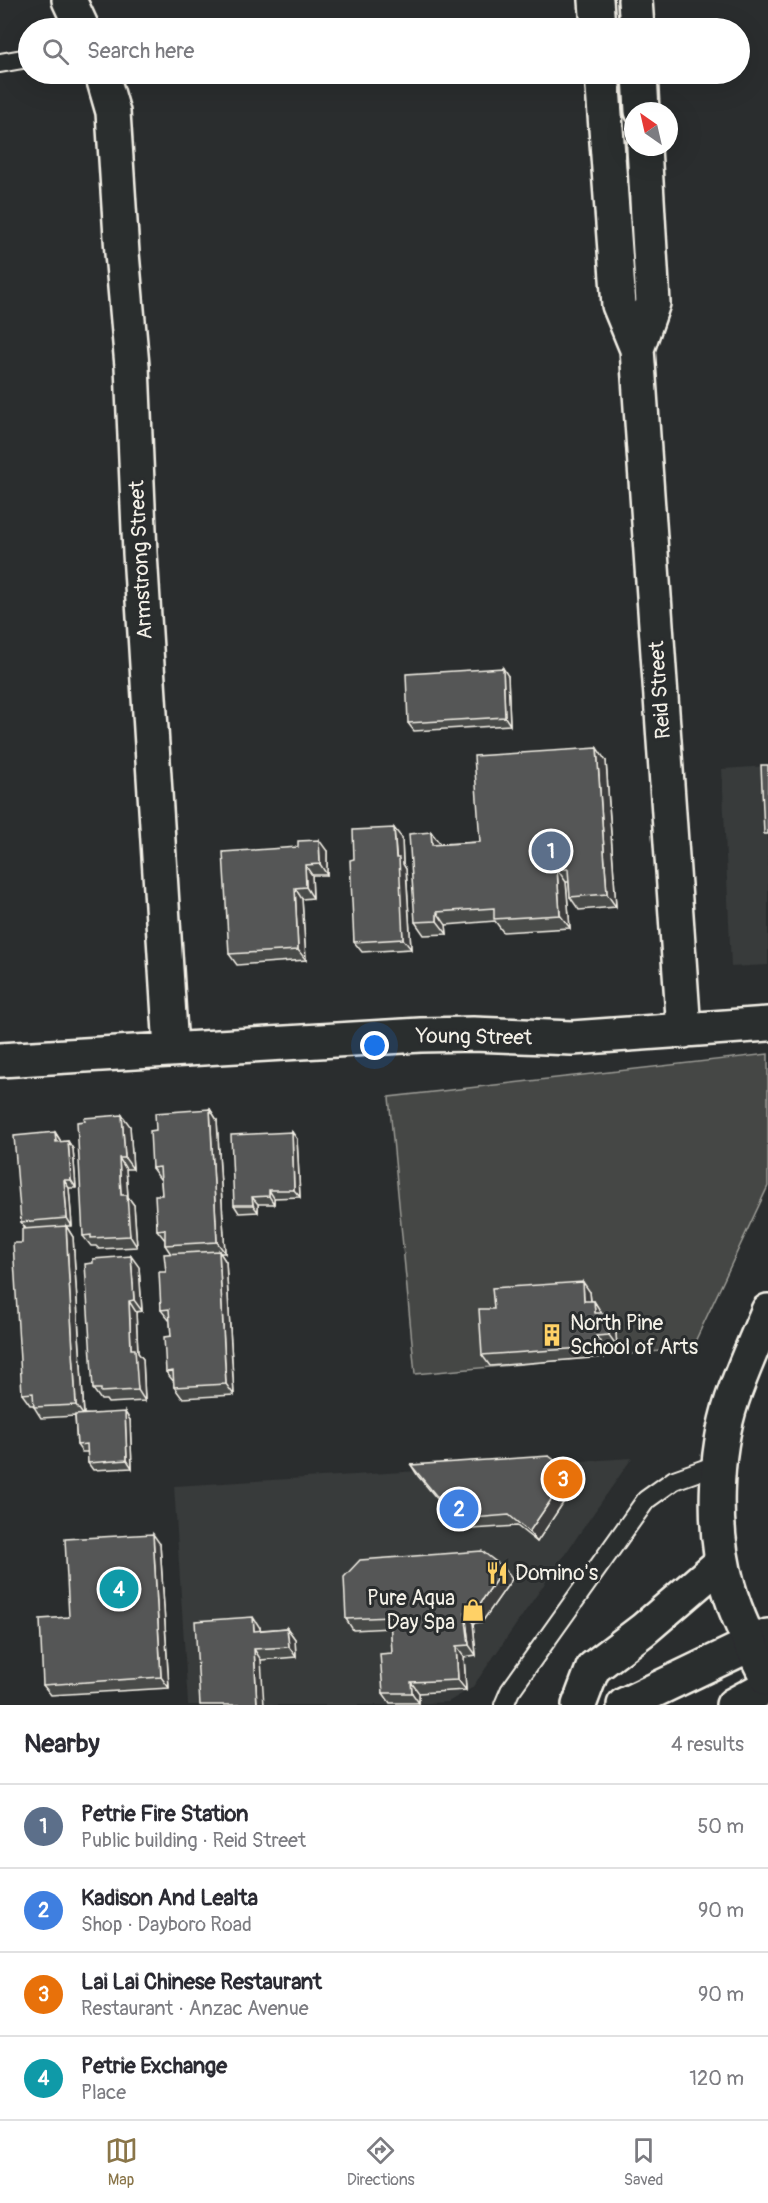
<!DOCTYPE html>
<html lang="en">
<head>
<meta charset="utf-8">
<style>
	:root { --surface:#fff; --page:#f7f7f7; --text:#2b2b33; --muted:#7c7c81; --line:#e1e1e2; --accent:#8a764a }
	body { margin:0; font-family:Pangolin,sans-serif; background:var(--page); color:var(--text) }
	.compass { position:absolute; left:624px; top:102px; width:54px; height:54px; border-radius:50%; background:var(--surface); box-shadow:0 6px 24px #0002; rotate:326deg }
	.you { position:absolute; left:375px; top:1046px; width:21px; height:21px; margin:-15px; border:4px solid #fff; border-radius:50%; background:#1a73e8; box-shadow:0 0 0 9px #1a73e833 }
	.badge { display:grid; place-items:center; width:39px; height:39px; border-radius:50%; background:var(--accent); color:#fff; font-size:20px; font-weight:700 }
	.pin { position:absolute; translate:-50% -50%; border:3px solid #fff; box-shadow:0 2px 6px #0006 }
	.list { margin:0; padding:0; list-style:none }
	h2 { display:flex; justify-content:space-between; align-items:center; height:78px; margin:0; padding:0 24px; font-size:26px }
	h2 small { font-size:20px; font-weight:400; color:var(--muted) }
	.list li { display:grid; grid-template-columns:39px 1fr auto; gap:18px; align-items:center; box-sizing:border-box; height:84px; padding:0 24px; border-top:2px solid var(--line) }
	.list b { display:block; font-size:22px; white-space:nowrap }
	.list p { margin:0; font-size:20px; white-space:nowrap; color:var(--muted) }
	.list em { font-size:20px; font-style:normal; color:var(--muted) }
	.icon { flex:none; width:33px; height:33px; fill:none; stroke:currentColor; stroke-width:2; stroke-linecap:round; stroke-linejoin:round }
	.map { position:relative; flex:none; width:768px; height:1705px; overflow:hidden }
	.search { position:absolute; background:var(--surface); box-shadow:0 6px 24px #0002; left:18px; right:18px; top:18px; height:66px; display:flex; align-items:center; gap:15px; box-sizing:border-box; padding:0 21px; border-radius:33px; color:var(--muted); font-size:22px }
	.sheet { height:414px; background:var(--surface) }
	nav { display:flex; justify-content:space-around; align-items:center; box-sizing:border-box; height:84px; border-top:2px solid var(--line); background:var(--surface); font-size:16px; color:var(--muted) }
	nav a { display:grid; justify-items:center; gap:3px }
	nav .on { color:var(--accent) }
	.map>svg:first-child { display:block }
	.built { fill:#373a3a }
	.green { fill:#444645; stroke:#9c9c96; stroke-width:1.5 }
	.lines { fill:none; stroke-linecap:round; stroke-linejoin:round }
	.lane-casing { stroke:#f4f1e8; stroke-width:22 }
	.street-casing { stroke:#f4f1e8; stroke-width:38 }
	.primary-casing { stroke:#f4f1e8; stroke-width:38 }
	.highway-casing { stroke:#f4f1e8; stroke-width:38 }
	.lane { stroke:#2a2d2e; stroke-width:18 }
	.street { stroke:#2a2d2e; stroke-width:33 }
	.primary { stroke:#2a2d2e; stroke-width:33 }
	.highway { stroke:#2a2d2e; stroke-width:33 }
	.wall { fill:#494b4a; stroke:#f4f1e8; stroke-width:1.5 }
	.shaded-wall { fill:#3c3d3c; stroke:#f4f1e8; stroke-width:1.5 }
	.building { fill:#555756; stroke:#f4f1e8; stroke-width:1.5 }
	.labels { text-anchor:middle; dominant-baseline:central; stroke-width:6; stroke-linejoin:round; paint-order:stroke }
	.street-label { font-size:21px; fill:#f4f1e8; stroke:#2a2d2e }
	.poi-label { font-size:21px; fill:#f4f1e8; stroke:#2a2d2e; text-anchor:start }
</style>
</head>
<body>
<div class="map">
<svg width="768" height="1705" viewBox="0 0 768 1705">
	<rect width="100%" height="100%" fill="#2a2d2e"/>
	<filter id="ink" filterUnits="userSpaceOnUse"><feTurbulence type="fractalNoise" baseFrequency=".0167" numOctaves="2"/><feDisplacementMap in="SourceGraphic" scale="12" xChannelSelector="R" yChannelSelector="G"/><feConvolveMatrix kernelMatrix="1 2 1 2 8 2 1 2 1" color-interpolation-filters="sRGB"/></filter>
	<g filter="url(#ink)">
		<!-- built -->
		<path class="built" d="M 768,766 L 768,965 L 731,967 L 722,769 Z
			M 632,1458 L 472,1688 L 448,1702 L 396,1705 L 188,1705 L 174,1486 Z"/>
		<!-- green -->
		<path class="green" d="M 768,1054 L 768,1186 L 692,1348 L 415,1374 L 389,1097 Z"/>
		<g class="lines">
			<!-- lane casing -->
			<g class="lane-casing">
				<path id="lane" d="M 0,63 L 28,58
					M 504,1705 L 510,1691 L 646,1500 L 674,1480 L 719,1464"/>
			</g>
			<!-- street casing -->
			<g class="street-casing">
				<path id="street" d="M 69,0 L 82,28
					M 596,0 L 598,28
					M 635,0 L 637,28
					M 102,74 L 113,112 L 122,253 L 132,366 L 140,553 L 171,1049
					M 602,74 L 619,305 L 637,349 L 684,1031
					M 640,74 L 642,111
					M 637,349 L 653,303 L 644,147
					M 0,1060 L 421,1035 L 473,1034 L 572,1038 L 768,1024"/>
			</g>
			<!-- primary casing -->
			<g class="primary-casing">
				<path id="primary" d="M 624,1705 L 768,1636
					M 733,1705 L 768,1686"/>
			</g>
			<!-- highway casing -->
			<g class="highway-casing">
				<path id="highway" d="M 768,1311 C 756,1340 742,1370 732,1400 C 714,1454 712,1531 728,1586 C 737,1618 753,1649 768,1679
					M 579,1705 L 593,1668 L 643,1630 L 722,1562"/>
			</g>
			<!-- lane -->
			<use href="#lane" class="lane"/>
			<!-- street -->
			<use href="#street" class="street"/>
			<!-- primary -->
			<use href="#primary" class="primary"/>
			<!-- highway -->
			<use href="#highway" class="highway"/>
		</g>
		<!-- wall -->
		<path class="wall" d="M 508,676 L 510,725 L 414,731 L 408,723 Z
			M 606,761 L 616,907 L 579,910 L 570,897 L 569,882 L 566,882 L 570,928 L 503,932 L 495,921 L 446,925 L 447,934 L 424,935 L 415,922 L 431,832 L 440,844 L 480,842 Z
			M 402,838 L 403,864 L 406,869 L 411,949 L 362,952 L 354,942 L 354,859 Z
			M 298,847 L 327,851 L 327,875 L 312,875 L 313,898 L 302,899 L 306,960 L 237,965 L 229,954 Z
			M 210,1109 L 217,1120 L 225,1253 L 220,1253 L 226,1262 L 234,1395 L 182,1398 L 174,1387 L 174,1382 L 166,1372 L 171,1336 L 170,1320 L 169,1320 L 161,1310 L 166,1272 L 171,1254 L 165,1245 L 165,1240 L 157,1230 L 162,1195 L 161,1179 L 160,1179 L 152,1168 L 156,1130 Z
			M 130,1126 L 133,1169 L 126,1169 L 128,1197 L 134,1205 L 137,1247 L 99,1249 L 96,1246 L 91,1246 L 83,1236 Z
			M 55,1132 L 60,1140 L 60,1142 L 68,1141 L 73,1149 L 76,1188 L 69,1188 L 72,1226 L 66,1226 L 73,1237 L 84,1414 L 130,1420 L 132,1468 L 93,1470 L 88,1463 L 88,1452 L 82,1452 L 77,1445 L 75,1416 L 41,1418 L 34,1407 L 33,1405 L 30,1405 L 22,1394 L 22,1243 L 26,1229 L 21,1222 Z
			M 292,1132 L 297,1139 L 300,1197 L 274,1198 L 274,1204 L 258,1204 L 258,1212 L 239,1213 L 234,1205 Z
			M 139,1267 L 142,1311 L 136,1312 L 138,1353 L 143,1359 L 145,1401 L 108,1403 L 106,1400 L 101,1400 L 93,1389 Z
			M 590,1292 L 591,1301 L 594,1301 L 601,1313 L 615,1323 L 617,1346 L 604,1347 L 604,1357 L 490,1366 L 482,1355 L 494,1309 Z
			M 411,1465 L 577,1482 L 537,1542 L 517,1526 L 457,1530 L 447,1525 L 440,1514 L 439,1501 L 418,1476 Z
			M 160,1544 L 169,1688 L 51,1695 L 43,1685 L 69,1617 Z
			M 512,1579 L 482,1622 L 473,1623 L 476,1655 L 464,1657 L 466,1690 L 419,1693 L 419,1703 L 390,1703 L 383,1693 L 392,1653 L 391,1628 L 353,1630 L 346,1619 Z
			M 260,1628 L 260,1630 L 287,1628 L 295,1639 L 296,1657 L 261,1660 L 200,1705 Z"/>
		<!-- shaded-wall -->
		<path class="shaded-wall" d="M 503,668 L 508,676 L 510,725 L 505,717 Z
			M 597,748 L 606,761 L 616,907 L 607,894 Z
			M 394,828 L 402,838 L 403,864 L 406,869 L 411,949 L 403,939 Z
			M 431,832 L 441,845 L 432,845 Z
			M 319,840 L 327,851 L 327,875 L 320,864 Z
			M 305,865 L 312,875 L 313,898 L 306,887 Z
			M 557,869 L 566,882 L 570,928 L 560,915 Z
			M 295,888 L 302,899 L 306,960 L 298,950 Z
			M 437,912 L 446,925 L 447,934 L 437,921 Z
			M 210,1109 L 217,1120 L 225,1253 L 217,1242 Z
			M 122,1115 L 130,1126 L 133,1169 L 125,1158 Z
			M 55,1132 L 60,1140 L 61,1150 L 56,1142 Z
			M 292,1132 L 297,1139 L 300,1197 L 294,1190 Z
			M 68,1141 L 73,1149 L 76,1188 L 71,1180 Z
			M 119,1158 L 126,1169 L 128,1197 L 134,1205 L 137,1247 L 130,1236 L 121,1195 Z
			M 64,1180 L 69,1188 L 72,1226 L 67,1218 Z
			M 269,1190 L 274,1198 L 274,1204 L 269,1196 Z
			M 252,1197 L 258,1204 L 258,1212 L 253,1205 Z
			M 66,1226 L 73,1237 L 84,1416 L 76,1405 Z
			M 219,1251 L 226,1262 L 234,1395 L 226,1384 Z
			M 131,1256 L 139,1267 L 142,1311 L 134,1300 Z
			M 583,1282 L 590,1292 L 592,1312 L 584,1301 Z
			M 129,1301 L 136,1312 L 138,1353 L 143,1359 L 145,1401 L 138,1390 L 131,1349 Z
			M 594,1301 L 601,1312 L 602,1324 L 595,1313 Z
			M 608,1313 L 615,1323 L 617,1346 L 609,1335 Z
			M 596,1336 L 604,1347 L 604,1357 L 597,1347 Z
			M 125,1412 L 130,1420 L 132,1468 L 127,1460 Z
			M 570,1472 L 577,1482 L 537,1542 L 529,1532 Z
			M 153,1534 L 160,1544 L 169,1688 L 161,1677 Z
			M 504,1568 L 512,1579 L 482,1622 L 475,1611 Z
			M 465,1612 L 473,1623 L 476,1655 L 469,1645 Z
			M 253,1617 L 260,1628 L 261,1641 L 254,1631 Z
			M 287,1628 L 295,1639 L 296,1657 L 289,1647 Z
			M 456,1646 L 464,1657 L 466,1690 L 458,1680 Z
			M 254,1649 L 261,1660 L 264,1705 L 257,1705 Z
			M 411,1682 L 419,1693 L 419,1703 L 412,1693 Z"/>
		<!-- building -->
		<path class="building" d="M 503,668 L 505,717 L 408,723 L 406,674 Z
			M 597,748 L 607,894 L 570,897 L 568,869 L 557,869 L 560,915 L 494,919 L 494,908 L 437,912 L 437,921 L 415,922 L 409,834 L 431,832 L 432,845 L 480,842 L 474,756 Z
			M 761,765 L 768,765 L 768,834 L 764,834 Z
			M 394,828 L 396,858 L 399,858 L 403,939 L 354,942 L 350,860 L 354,859 L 353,830 Z
			M 319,840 L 320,864 L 305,865 L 306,887 L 295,888 L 298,950 L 229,954 L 223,852 L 298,847 L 298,841 Z
			M 210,1109 L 217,1242 L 165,1245 L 165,1229 L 157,1230 L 155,1195 L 162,1195 L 160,1167 L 152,1168 L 150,1131 L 156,1130 L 155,1113 Z
			M 122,1115 L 125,1158 L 119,1158 L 121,1195 L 127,1195 L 130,1236 L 91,1238 L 91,1235 L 83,1236 L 77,1122 L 85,1121 L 84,1118 Z
			M 55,1132 L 56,1142 L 68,1141 L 71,1180 L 64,1180 L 67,1218 L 21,1222 L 14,1136 Z
			M 292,1132 L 294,1190 L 269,1190 L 269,1196 L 252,1197 L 253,1205 L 234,1205 L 231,1135 Z
			M 66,1226 L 76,1405 L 34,1407 L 33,1393 L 22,1394 L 13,1243 L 22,1243 L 22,1229 Z
			M 219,1251 L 226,1384 L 174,1387 L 173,1371 L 166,1372 L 164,1337 L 171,1336 L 169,1309 L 161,1310 L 159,1272 L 166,1272 L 164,1254 Z
			M 131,1256 L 134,1300 L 129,1301 L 131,1349 L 135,1349 L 138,1390 L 101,1392 L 101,1389 L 93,1389 L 85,1264 L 93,1263 L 93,1259 Z
			M 583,1282 L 584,1301 L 594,1301 L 595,1313 L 608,1313 L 609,1335 L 596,1336 L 597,1347 L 482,1355 L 479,1309 L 494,1309 L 492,1288 Z
			M 125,1412 L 127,1460 L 88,1463 L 87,1444 L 77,1445 L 75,1415 Z
			M 549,1456 L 570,1472 L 529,1532 L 509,1515 L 449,1520 L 440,1514 L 439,1499 L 411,1465 Z
			M 153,1534 L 161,1677 L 43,1685 L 40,1619 L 69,1617 L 65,1539 Z
			M 482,1551 L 504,1568 L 475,1611 L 465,1612 L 469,1645 L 456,1646 L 458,1680 L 411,1682 L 412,1693 L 383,1693 L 380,1654 L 392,1653 L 390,1617 L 346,1619 L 344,1577 L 360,1560 Z
			M 253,1617 L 254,1631 L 287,1628 L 289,1647 L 254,1649 L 257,1705 L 200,1705 L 195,1621 Z"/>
	</g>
	<!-- icons -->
	<defs>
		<g id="building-bare" transform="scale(1.8)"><path d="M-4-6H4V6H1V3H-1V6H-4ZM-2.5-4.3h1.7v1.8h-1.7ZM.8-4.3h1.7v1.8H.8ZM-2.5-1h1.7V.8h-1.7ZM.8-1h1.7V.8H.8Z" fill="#ffd166" stroke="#2a2d2e" stroke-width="2.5" paint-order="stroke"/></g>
		<g id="restaurant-bare" transform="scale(1.8)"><path d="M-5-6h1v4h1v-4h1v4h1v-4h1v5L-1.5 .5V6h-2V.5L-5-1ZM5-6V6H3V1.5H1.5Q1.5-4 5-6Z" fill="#ffd166" stroke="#2a2d2e" stroke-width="2.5" paint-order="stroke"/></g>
		<g id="shop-bare" transform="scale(1.8)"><path d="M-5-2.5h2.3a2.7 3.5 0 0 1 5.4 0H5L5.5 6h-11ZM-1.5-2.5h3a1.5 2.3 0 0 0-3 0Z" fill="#ffd166" stroke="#2a2d2e" stroke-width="2.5" paint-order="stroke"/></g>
	</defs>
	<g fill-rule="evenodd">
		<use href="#building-bare" x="552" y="1335"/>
		<use href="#restaurant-bare" x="497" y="1573"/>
		<use href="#shop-bare" x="473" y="1610"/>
	</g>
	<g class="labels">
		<!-- street labels -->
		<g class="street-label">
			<text transform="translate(141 560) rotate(-93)">Armstrong Street</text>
			<text transform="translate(660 690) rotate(-94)">Reid Street</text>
			<text transform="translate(474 1037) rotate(1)">Young Street</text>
		</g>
		<!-- poi labels -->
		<g class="poi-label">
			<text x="570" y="1323">North Pine<tspan x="570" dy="24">School of Arts</tspan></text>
			<text x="515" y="1573">Domino's</text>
			<text x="455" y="1598" text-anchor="end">Pure Aqua<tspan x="455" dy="24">Day Spa</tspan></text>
		</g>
	</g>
</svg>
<svg class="compass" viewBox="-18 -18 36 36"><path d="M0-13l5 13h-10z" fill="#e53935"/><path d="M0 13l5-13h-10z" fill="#7c7c81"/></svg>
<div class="you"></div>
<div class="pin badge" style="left:551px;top:851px;background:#5c6f8a">1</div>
<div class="pin badge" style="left:459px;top:1509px;background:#3f7fe0">2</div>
<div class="pin badge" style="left:563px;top:1479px;background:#e8710a">3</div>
<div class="pin badge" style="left:119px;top:1589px;background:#0f9aa8">4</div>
<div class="search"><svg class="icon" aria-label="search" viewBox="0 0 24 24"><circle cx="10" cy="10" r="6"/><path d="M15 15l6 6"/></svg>Search here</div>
</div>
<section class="sheet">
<h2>Nearby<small>4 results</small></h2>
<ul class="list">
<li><span class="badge" style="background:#5c6f8a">1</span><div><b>Petrie Fire Station</b><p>Public building · Reid Street</p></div><em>50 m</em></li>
<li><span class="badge" style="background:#3f7fe0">2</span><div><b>Kadison And Lealta</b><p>Shop · Dayboro Road</p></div><em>90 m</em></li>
<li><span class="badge" style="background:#e8710a">3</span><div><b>Lai Lai Chinese Restaurant</b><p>Restaurant · Anzac Avenue</p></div><em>90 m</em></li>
<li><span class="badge" style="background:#0f9aa8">4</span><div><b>Petrie Exchange</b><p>Place</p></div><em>120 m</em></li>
</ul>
</section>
<nav>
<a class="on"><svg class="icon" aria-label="map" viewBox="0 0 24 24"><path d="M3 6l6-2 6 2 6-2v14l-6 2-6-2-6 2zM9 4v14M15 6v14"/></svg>Map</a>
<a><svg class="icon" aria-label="directions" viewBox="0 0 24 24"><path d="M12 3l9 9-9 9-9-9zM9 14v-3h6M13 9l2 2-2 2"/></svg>Directions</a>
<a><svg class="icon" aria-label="saved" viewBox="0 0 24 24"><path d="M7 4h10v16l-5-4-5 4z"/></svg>Saved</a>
</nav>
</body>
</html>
